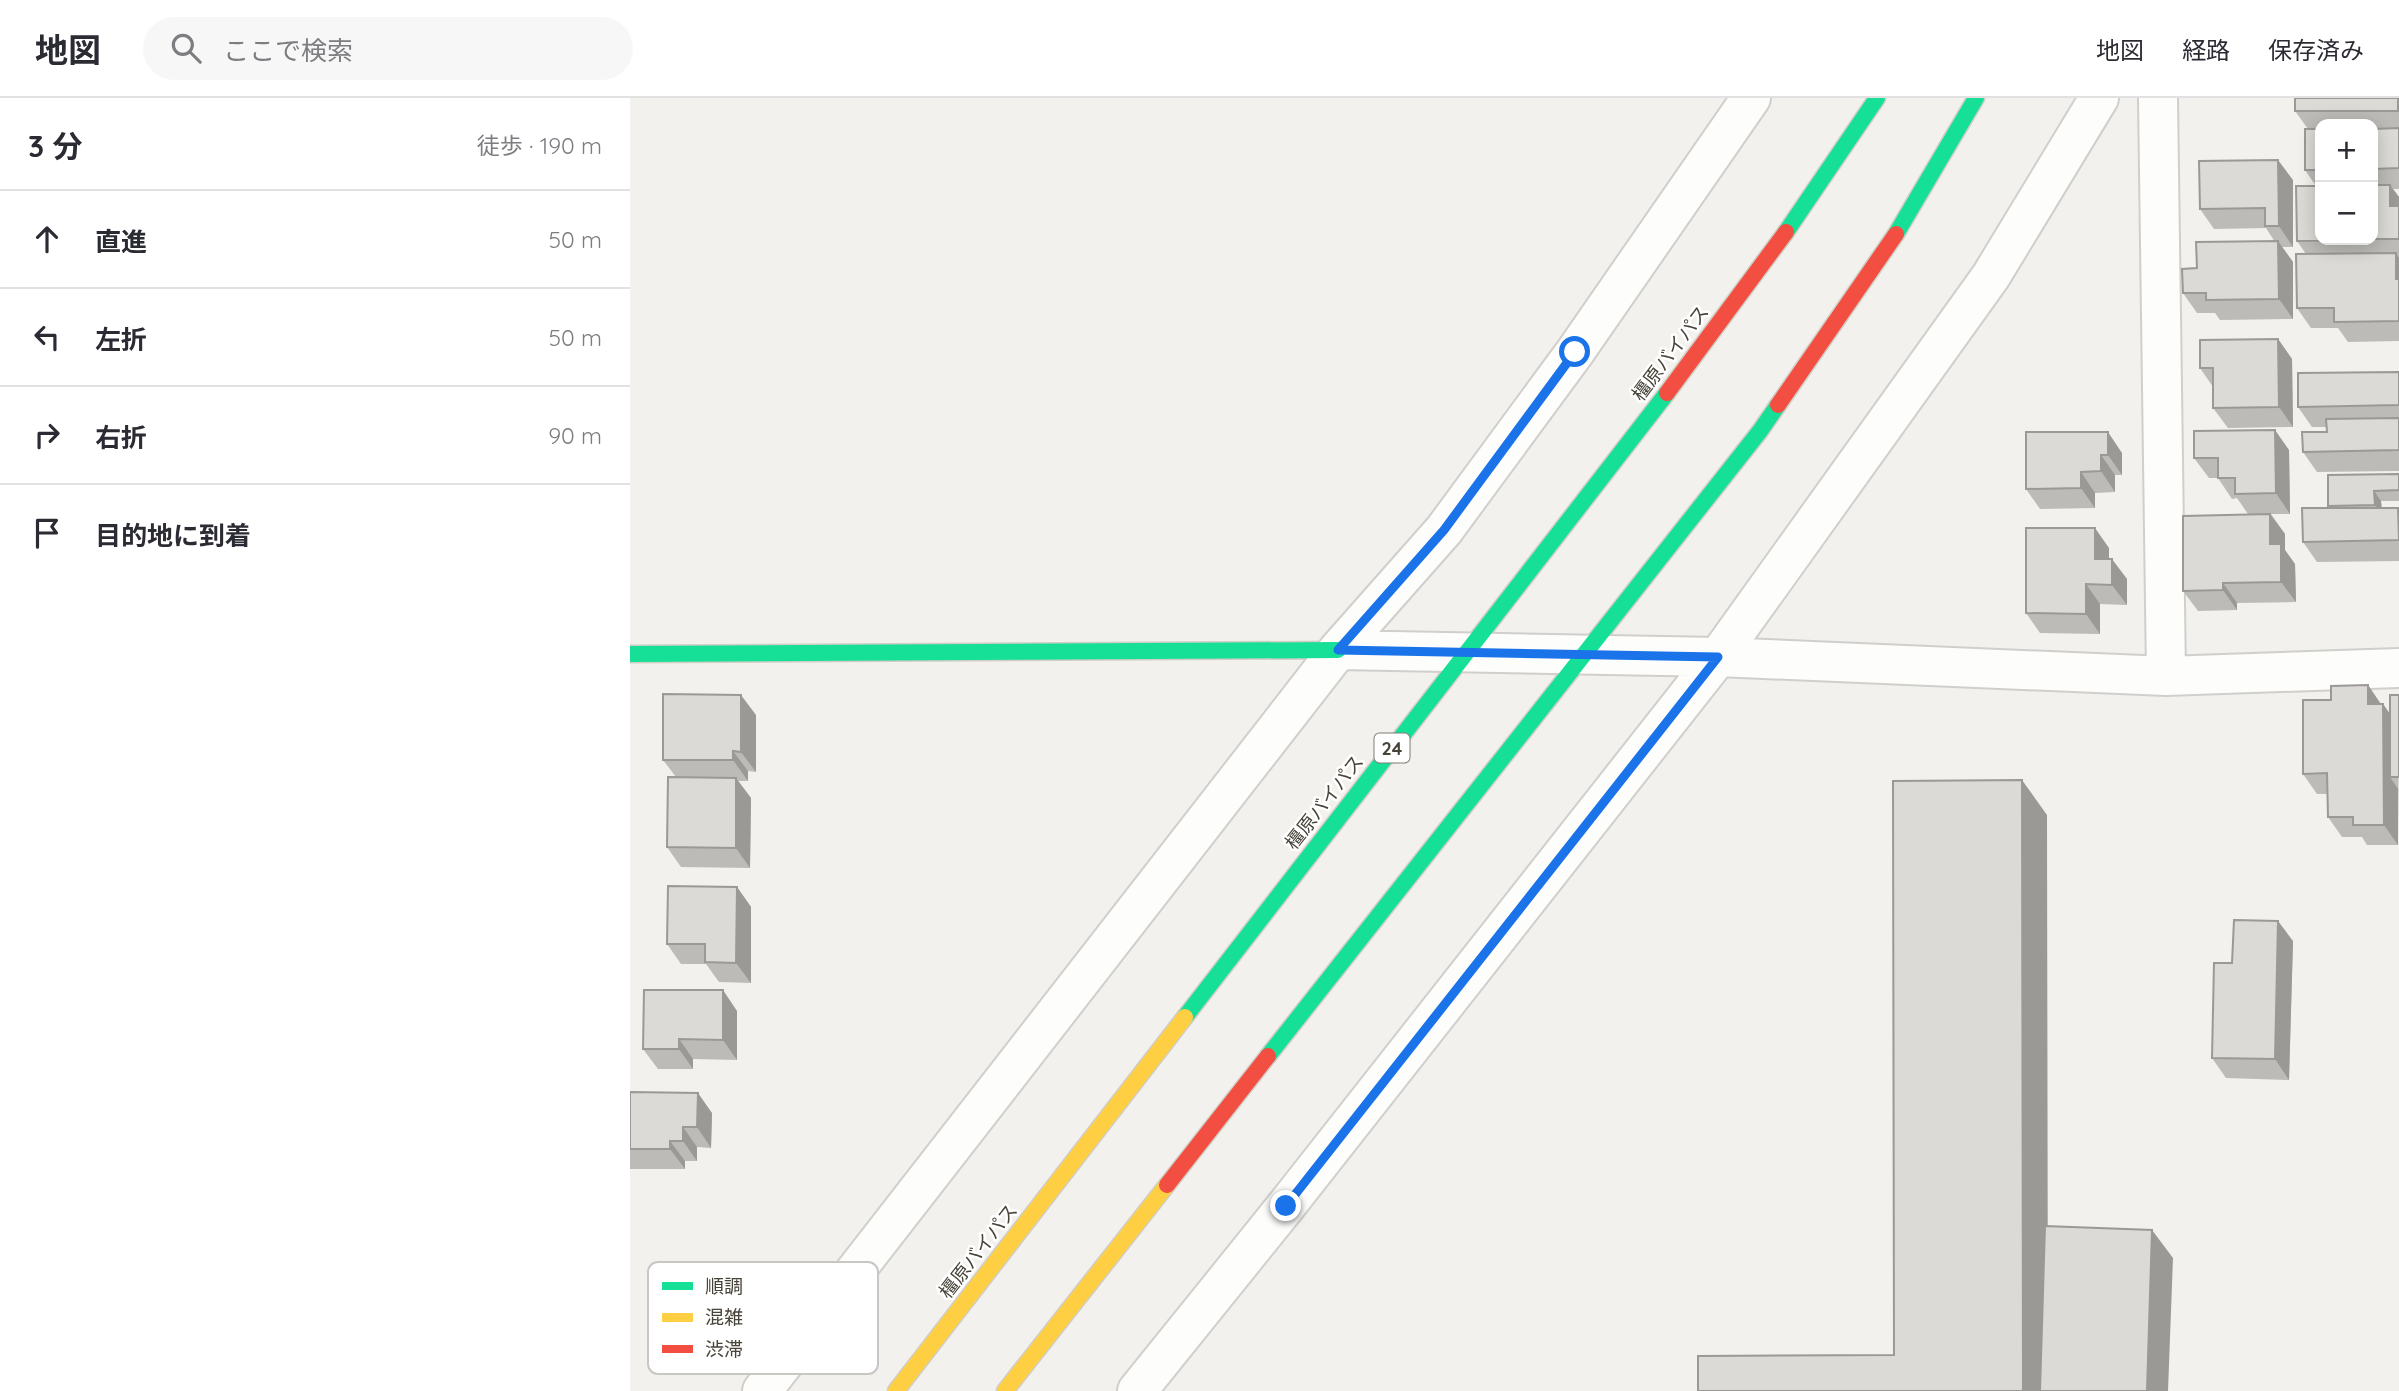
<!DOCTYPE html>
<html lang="ja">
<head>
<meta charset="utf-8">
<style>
	:root { --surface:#fff; --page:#f7f7f7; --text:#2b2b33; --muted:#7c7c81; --line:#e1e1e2 }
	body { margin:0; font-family:Quicksand,"Noto Sans JP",sans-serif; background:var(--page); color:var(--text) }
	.controls { position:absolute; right:21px; top:21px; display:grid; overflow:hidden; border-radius:14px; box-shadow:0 4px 18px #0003 }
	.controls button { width:63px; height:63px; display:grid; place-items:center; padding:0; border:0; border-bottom:2px solid var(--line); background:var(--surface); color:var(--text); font:35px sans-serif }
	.stop { position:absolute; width:21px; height:21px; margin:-16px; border:5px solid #1a73e8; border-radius:50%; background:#fff }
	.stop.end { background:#1a73e8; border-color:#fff; box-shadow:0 2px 7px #0008 }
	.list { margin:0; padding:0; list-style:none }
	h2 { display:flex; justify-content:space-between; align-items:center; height:91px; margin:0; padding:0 28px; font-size:30px }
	h2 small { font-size:23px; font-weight:400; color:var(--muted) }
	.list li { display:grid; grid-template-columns:46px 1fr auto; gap:21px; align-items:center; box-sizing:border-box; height:98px; padding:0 28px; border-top:2px solid var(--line) }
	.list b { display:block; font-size:26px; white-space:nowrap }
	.list em { font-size:23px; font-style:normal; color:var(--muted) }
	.icon { flex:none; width:38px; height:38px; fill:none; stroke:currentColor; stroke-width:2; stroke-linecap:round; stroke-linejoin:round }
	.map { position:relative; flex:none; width:1769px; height:1293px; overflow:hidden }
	header { display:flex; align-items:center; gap:42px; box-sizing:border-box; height:98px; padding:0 35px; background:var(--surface); border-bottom:2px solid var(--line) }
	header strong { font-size:33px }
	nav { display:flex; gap:38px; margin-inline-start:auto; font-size:24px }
	.search { width:490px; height:63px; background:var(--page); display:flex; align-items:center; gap:18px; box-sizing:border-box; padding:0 24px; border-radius:38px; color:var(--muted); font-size:26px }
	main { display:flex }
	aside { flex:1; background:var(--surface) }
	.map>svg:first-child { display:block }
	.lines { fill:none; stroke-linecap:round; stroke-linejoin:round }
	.street-casing { stroke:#d0cfcb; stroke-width:42 }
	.fast-casing { stroke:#d0cec5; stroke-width:19 }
	.slow-casing { stroke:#d0cec5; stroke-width:19 }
	.jam-casing { stroke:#d0cec5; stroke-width:19 }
	.street { stroke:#fdfdfc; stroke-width:38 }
	.fast { stroke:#16e098; stroke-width:16 }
	.slow { stroke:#ffcf43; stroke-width:16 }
	.jam { stroke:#f24e42; stroke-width:16 }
	.wall { fill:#bdbbb8; fill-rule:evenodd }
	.shaded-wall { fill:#9a9996 }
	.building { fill:#dcdad6; stroke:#9a9996; stroke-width:2 }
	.route { stroke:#1a73e8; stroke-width:9 }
	.labels { text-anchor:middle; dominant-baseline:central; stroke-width:5; stroke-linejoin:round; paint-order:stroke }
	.shield { fill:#fff; stroke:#7f7c74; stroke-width:2 }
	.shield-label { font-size:18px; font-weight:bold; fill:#484439 }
	.street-label { font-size:19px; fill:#484439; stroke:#fff }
	.key { fill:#fff; stroke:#c8c7c4; stroke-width:2 }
	.key-label { font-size:19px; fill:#484439 }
</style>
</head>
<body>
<header>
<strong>地図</strong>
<div class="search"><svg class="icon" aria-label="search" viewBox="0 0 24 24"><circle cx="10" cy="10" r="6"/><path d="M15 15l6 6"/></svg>ここで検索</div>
<nav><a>地図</a><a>経路</a><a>保存済み</a></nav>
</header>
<main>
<aside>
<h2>3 分<small>徒歩 · 190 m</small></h2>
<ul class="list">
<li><svg class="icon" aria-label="ahead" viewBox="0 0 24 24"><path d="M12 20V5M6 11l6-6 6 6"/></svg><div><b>直進</b></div><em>50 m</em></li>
<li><svg class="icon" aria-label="left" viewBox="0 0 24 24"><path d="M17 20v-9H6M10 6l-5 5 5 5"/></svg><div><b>左折</b></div><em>50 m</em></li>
<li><svg class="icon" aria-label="right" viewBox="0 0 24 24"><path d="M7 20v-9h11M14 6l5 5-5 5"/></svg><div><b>右折</b></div><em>90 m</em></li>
<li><svg class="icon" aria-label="arrive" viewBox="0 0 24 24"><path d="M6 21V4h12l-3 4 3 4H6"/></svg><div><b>目的地に到着</b></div></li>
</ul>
</aside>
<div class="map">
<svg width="1769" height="1293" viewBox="0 0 1769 1293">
	<rect width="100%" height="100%" fill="#f2f1ed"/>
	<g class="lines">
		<!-- street casing -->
		<g class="street-casing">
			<path id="street" d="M 1528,0 L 1536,578
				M 708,552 L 1088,559 L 1536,578 L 1769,570
				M 132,1293 L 708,552 L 814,432 L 945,254 L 1121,0
				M 507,1293 L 656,1108 L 1088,559 L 1361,178 L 1469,0"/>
		</g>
		<!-- fast casing -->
		<g class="fast-casing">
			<path id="fast" d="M 1156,134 L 1247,0
				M 1266,136 L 1346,0
				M 0,556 L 708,552
				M 555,919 L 1037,295
				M 638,958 L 1130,333 L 1148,307"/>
		</g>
		<!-- slow casing -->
		<g class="slow-casing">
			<path id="slow" d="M 266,1293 L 555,919
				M 375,1293 L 537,1087"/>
		</g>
		<!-- jam casing -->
		<g class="jam-casing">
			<path id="jam" d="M 1037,295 L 1156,134
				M 1148,307 L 1266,136
				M 537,1087 L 638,958"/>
		</g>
		<!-- street -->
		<use href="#street" class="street"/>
		<!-- fast -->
		<use href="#fast" class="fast"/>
		<!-- slow -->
		<use href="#slow" class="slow"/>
		<!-- jam -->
		<use href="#jam" class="jam"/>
	</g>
	<!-- wall -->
	<path class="wall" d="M 1769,0 L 1769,91 L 1763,91 L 1769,99 L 1769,243 L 1718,244 L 1708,230 L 1681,230 L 1667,210 L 1676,156 L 1667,143 L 1686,88 L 1675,72 L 1678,31 L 1665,13 ZM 1690,26 L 1743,26 L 1743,142 L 1690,142 Z
		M 1663,82 L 1663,149 L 1652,149 L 1663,164 L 1663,221 L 1590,222 L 1585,215 L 1567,215 L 1553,195 L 1567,170 L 1645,144 L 1636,130 L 1584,131 L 1570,111 Z
		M 1648,241 L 1662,261 L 1663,329 L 1598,330 L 1583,310 L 1583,289 L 1570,270 Z
		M 1769,274 L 1769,373 L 1687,374 L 1673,354 L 1697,334 L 1696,329 L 1682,329 L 1668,309 Z
		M 1396,334 L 1492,355 L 1492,377 L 1485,377 L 1485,394 L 1465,395 L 1465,410 L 1410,411 L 1396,391 Z
		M 1659,352 L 1660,416 L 1641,416 L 1655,436 L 1655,452 L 1665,466 L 1666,504 L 1607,505 L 1607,512 L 1568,513 L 1553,493 L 1618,416 L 1607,400 L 1602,401 L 1588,380 L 1579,380 L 1564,360 Z
		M 1769,376 L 1769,403 L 1751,403 L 1752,410 L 1769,410 L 1769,463 L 1687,464 L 1673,444 L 1700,410 L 1698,408 Z
		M 1479,450 L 1479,461 L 1497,481 L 1497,507 L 1470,506 L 1470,536 L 1410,535 L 1396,515 Z
		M 1738,587 L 1751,606 L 1753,606 L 1760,616 L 1769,597 L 1768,747 L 1737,747 L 1732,739 L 1712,739 L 1698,719 L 1698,696 L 1687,696 L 1673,676 L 1701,602 Z
		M 126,617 L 126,674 L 118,673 L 118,683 L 108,683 L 121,700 L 120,770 L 51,769 L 37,749 L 46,679 L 33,662 Z
		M 107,789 L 121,809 L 121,885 L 89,884 L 76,866 L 51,866 L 37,846 Z
		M 1663,843 L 1659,982 L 1596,980 L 1582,960 L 1602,865 Z
		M 107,913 L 107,962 L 63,961 L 63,971 L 28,971 L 13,951 Z
		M 0,994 L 82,1015 L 81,1050 L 67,1049 L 67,1063 L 55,1063 L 55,1071 L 0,1071 Z"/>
	<!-- shaded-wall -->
	<path class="shaded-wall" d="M 1648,62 L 1663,82 L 1663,149 L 1649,128 Z
		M 1760,87 L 1769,99 L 1769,120 L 1760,108 Z
		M 1648,143 L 1663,164 L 1663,221 L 1649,201 Z
		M 1766,155 L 1769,160 L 1769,186 L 1766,181 Z
		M 1648,241 L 1662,261 L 1663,329 L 1649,309 Z
		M 1645,332 L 1659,352 L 1660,416 L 1646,395 Z
		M 1478,334 L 1492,355 L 1492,377 L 1478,357 Z
		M 1471,357 L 1485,377 L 1485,394 L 1471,373 Z
		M 1451,374 L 1465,395 L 1465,410 L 1451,390 Z
		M 1744,393 L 1751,403 L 1752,418 L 1745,407 Z
		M 1640,416 L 1655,436 L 1655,452 L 1665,466 L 1666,504 L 1651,484 L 1640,446 Z
		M 1465,430 L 1479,450 L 1479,481 L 1465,461 Z
		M 1482,461 L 1497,481 L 1497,507 L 1482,487 Z
		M 1593,485 L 1607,505 L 1607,512 L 1593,492 Z
		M 1456,486 L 1470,506 L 1470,536 L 1456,516 Z
		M 1738,587 L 1752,608 L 1738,606 Z
		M 111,597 L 126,617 L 126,674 L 111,654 Z
		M 1753,606 L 1767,626 L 1760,679 L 1768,691 L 1768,747 L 1754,727 Z
		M 103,653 L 118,673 L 118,683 L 103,662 Z
		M 106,680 L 121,700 L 120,770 L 106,750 Z
		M 1392,682 L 1417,717 L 1418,1293 L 1393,1293 Z
		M 107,789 L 121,809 L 121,885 L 106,865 Z
		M 1648,823 L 1663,843 L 1659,982 L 1645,961 Z
		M 93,892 L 107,913 L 107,962 L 93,942 Z
		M 49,941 L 63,961 L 63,971 L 49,951 Z
		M 68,995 L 82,1015 L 81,1050 L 67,1029 Z
		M 53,1029 L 67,1049 L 67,1063 L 53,1043 Z
		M 40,1043 L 55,1063 L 55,1071 L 40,1051 Z
		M 1522,1132 L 1543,1160 L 1538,1293 L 1517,1293 Z"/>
	<!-- building -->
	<path class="building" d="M 1665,0 L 1768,0 L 1768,13 L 1665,13 Z
		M 1769,30 L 1769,70 L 1743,71 L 1743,31 Z
		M 1675,31 L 1690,31 L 1690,72 L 1675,72 Z
		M 1648,62 L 1649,128 L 1635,128 L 1635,110 L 1570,111 L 1569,63 Z
		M 1743,87 L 1760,87 L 1760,108 L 1769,108 L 1769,141 L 1743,141 Z
		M 1666,88 L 1690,88 L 1690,142 L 1718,142 L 1667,143 Z
		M 1648,143 L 1649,201 L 1576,202 L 1576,195 L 1553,195 L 1552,171 L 1567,170 L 1566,144 Z
		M 1766,155 L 1766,181 L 1769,181 L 1769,223 L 1704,224 L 1704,210 L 1667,210 L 1666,156 Z
		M 1648,241 L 1649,309 L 1583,310 L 1583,270 L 1570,270 L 1570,242 Z
		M 1769,274 L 1769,307 L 1668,309 L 1668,275 Z
		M 1769,320 L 1769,352 L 1673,354 L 1672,334 L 1697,334 L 1696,321 Z
		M 1645,332 L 1646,395 L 1605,396 L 1605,380 L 1588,380 L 1588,360 L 1564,360 L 1564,333 Z
		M 1396,334 L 1478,334 L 1478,357 L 1471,357 L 1471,373 L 1451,374 L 1451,390 L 1396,391 Z
		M 1769,376 L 1769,392 L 1744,393 L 1745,407 L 1698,408 L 1698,377 Z
		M 1672,410 L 1768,410 L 1769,442 L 1673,444 Z
		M 1640,416 L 1640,446 L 1651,446 L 1651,484 L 1593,485 L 1593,492 L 1553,493 L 1553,418 Z
		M 1396,430 L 1465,430 L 1465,461 L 1482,461 L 1482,487 L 1456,486 L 1456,516 L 1396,515 Z
		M 1738,587 L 1738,606 L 1753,606 L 1754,727 L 1723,727 L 1723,719 L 1698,719 L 1697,675 L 1673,676 L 1673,602 L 1701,602 L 1701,588 Z
		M 33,596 L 111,597 L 111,654 L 103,653 L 103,662 L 33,662 Z
		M 1760,597 L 1769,597 L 1769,679 L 1760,679 Z
		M 38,679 L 106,680 L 106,750 L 37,749 Z
		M 1392,682 L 1393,1293 L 1068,1293 L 1068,1258 L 1264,1257 L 1263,683 Z
		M 38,788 L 107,789 L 106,865 L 75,864 L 75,846 L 37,846 Z
		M 1604,822 L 1648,823 L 1645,961 L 1582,960 L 1584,865 L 1602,865 Z
		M 14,892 L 93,892 L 93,942 L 49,941 L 49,951 L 13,951 Z
		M 0,994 L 68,995 L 67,1029 L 53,1029 L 53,1043 L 40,1043 L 40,1051 L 0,1051 Z
		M 1415,1128 L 1522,1132 L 1517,1293 L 1410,1293 Z"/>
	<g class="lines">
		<!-- route -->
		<path class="route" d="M 656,1108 L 1088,559 L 708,552 L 814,432 L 945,254"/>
	</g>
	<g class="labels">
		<!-- shield labels -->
		<rect class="shield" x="744.5" y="635.5" width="35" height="29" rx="5"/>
		<g class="shield-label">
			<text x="762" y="650">24</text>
		</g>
		<!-- street labels -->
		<g class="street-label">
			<text transform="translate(1040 255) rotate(-53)">橿原バイパス</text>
			<text transform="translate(694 704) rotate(-52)">橿原バイパス</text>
			<text transform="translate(348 1153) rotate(-52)">橿原バイパス</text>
		</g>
	</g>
	<!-- legend -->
	<rect x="18" y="1164" width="230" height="112" rx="10" class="key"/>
	<rect x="32" y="1184" width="31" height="8" fill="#16e098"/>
	<rect x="32" y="1215" width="31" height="9" fill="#ffcf43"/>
	<rect x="32" y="1247" width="31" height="8" fill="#f24e42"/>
	<g class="key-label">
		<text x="75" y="1195">順調</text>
		<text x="75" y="1226">混雑</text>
		<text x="75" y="1258">渋滞</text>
	</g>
</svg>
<div class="controls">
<button>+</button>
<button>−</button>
</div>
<div class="stop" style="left:945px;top:254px"></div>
<div class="stop end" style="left:656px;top:1108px"></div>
</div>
</main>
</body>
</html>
